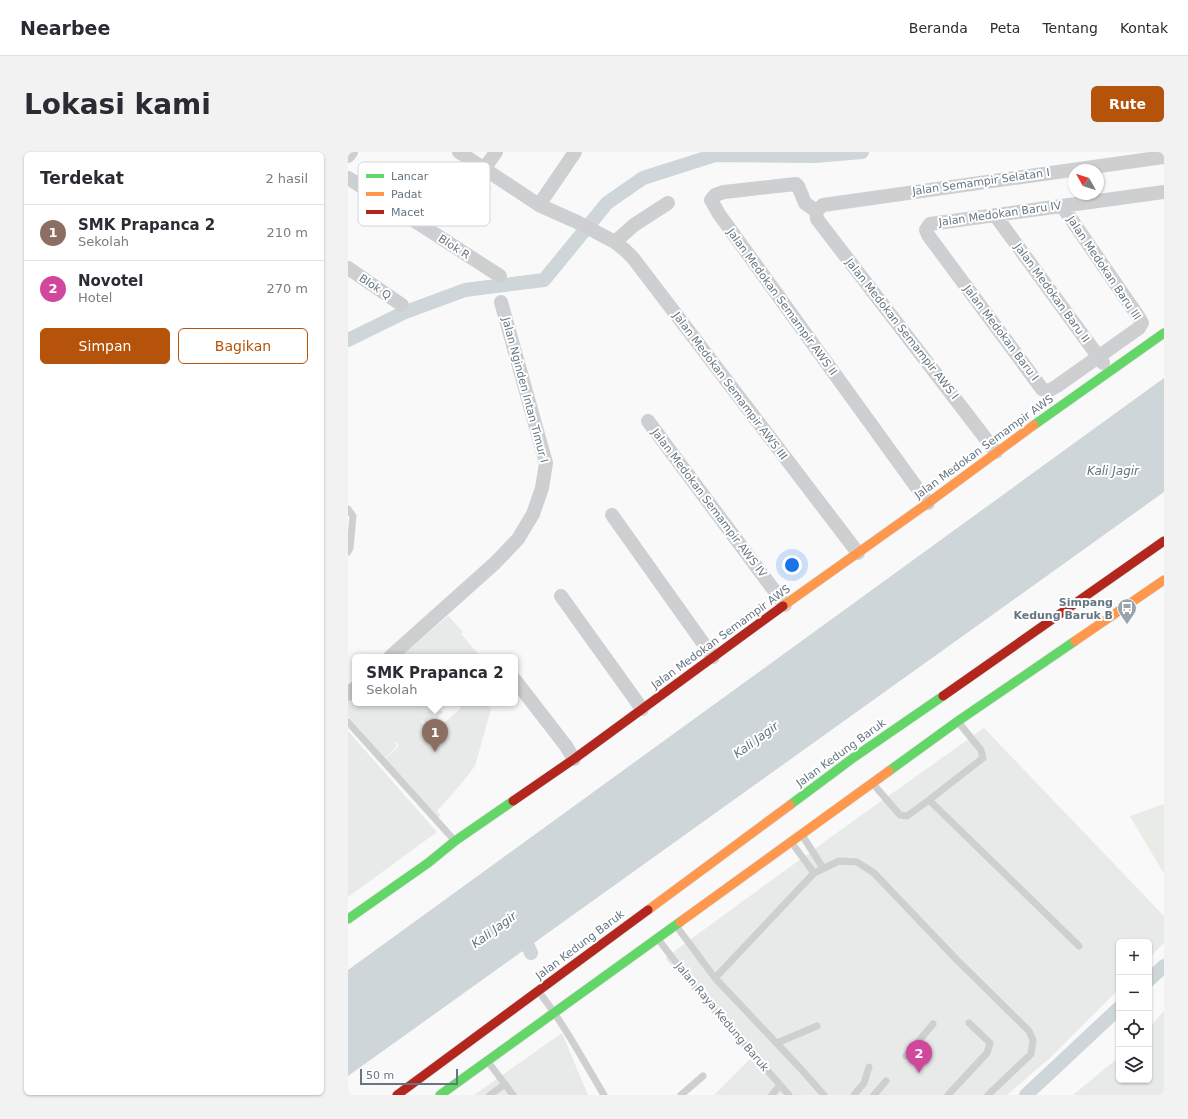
<!DOCTYPE html>
<html lang="id">
<head>
<meta charset="utf-8">
<style>
	:root { --surface:#fff; --page:#f2f2f3; --text:#2b2b33; --muted:#7c7c81; --line:#e1e1e2; --accent:#b45309 }
	body { margin:0; font-family:"DejaVu Sans",sans-serif; background:var(--page); color:var(--text) }
	.controls { position:absolute; right:12px; bottom:12px; display:grid; overflow:hidden; border-radius:6px; box-shadow:0 1px 3px #0004 }
	.controls button { width:36px; height:36px; display:grid; place-items:center; padding:0; border:0; border-bottom:1px solid var(--line); background:var(--surface); color:var(--text); font:20px sans-serif }
	.compass { position:absolute; left:720px; top:12px; width:36px; height:36px; border-radius:50%; background:var(--surface); box-shadow:0 1px 3px #0004; rotate:309deg }
	.scale { position:absolute; left:12px; bottom:10px; width:98px; box-sizing:border-box; padding-left:4px; border:2px solid #657683; border-top:0; font-size:11px; line-height:14px; white-space:nowrap; color:#657683; -webkit-text-stroke:3px #fff; paint-order:stroke }
	.you { position:absolute; left:444px; top:413px; width:14px; height:14px; margin:-10px; border:3px solid #fff; border-radius:50%; background:#1a73e8; box-shadow:0 0 0 6px #1a73e833 }
	.badge { display:grid; place-items:center; width:26px; height:26px; border-radius:50%; background:var(--accent); color:#fff; font-size:13px; font-weight:700 }
	.pin { position:absolute; translate:-50% -33px; filter:drop-shadow(0 1px 2px #0008) }
	.pin::after { content:''; position:absolute; top:21px; width:14px; height:12px; background:inherit; clip-path:polygon(0 0,100% 0,50% 100%) }
	.popup { position:absolute; left:4px; top:502px; width:166px; height:52px; box-sizing:border-box; display:grid; place-content:center; border-radius:6px; background:var(--surface); filter:drop-shadow(0 1px 3px #0005); font-size:13px; white-space:nowrap; color:var(--muted) }
	.popup b { font-size:15px; color:var(--text) }
	.popup::after { content:''; position:absolute; left:50%; top:100%; margin-left:-8px; border:8px solid transparent; border-top-color:var(--surface) }
	.list { margin:0; padding:0; list-style:none }
	h2 { display:flex; justify-content:space-between; align-items:center; height:52px; margin:0; padding:0 16px; font-size:17px }
	h2 small { font-size:13px; font-weight:400; color:var(--muted) }
	.list li { display:grid; grid-template-columns:26px 1fr auto; gap:12px; align-items:center; box-sizing:border-box; height:56px; padding:0 16px; border-top:1px solid var(--line) }
	.list b { display:block; font-size:15px; white-space:nowrap }
	.list p { margin:0; font-size:13px; white-space:nowrap; color:var(--muted) }
	.list em { font-size:13px; font-style:normal; color:var(--muted) }
	.actions { display:flex; gap:8px; padding:12px 16px }
	.actions a { flex:1; padding:9px 0; border:1px solid var(--accent); border-radius:6px; text-align:center; font-size:14px; color:var(--accent) }
	.actions .main { background:var(--accent); color:#fff }
	.icon { flex:none; width:22px; height:22px; fill:none; stroke:currentColor; stroke-width:2; stroke-linecap:round; stroke-linejoin:round }
	.map { position:relative; flex:none; width:816px; height:943px; overflow:hidden; border-radius:6px }
	header { display:flex; align-items:center; gap:24px; box-sizing:border-box; height:56px; padding:0 20px; background:var(--surface); border-bottom:1px solid var(--line) }
	header strong { font-size:19px }
	nav { display:flex; gap:22px; margin-inline-start:auto; font-size:14px }
	.intro { display:flex; align-items:center; justify-content:space-between; box-sizing:border-box; height:96px; padding:0 24px }
	h1 { margin:0; font-size:28px }
	.button { padding:10px 18px; border-radius:6px; background:var(--accent); color:#fff; font-size:14px; font-weight:700 }
	main { display:flex; gap:24px; padding:0 24px }
	aside { flex:1; background:var(--surface); border-radius:6px; box-shadow:0 1px 3px #0004 }
	.map>svg:first-child { display:block }
	.built { fill:#e8e9e9 }
	.green { fill:#e8ebe6 }
	.water { fill:#ced6d9 }
	.lines { fill:none; stroke-linecap:round; stroke-linejoin:round }
	.canal { stroke:#ced6d9; stroke-width:14 }
	.fast-casing { stroke:#d5d6d7; stroke-width:10 }
	.slow-casing { stroke:#d5d6d7; stroke-width:10 }
	.jam-casing { stroke:#d5d6d7; stroke-width:10 }
	.lane { stroke:#cecfd0; stroke-width:7 }
	.street { stroke:#cecfd0; stroke-width:14 }
	.fast { stroke:#63d668; stroke-width:9 }
	.slow { stroke:#ff974d; stroke-width:9 }
	.jam { stroke:#b3261e; stroke-width:9 }
	.labels { text-anchor:middle; dominant-baseline:central; stroke-width:4; stroke-linejoin:round; paint-order:stroke }
	.street-label { font-size:11px; fill:#657683; stroke:#fff }
	.poi-label { font-size:11px; font-weight:bold; fill:#657683; stroke:#fff; text-anchor:end }
	.water-label { font-size:12px; font-style:italic; fill:#60757c; stroke:#fff }
	.key { fill:#fff; stroke:#d1d6da; stroke-width:1 }
	.key-label { font-size:11px; fill:#657683 }
</style>
</head>
<body>
<header>
<strong>Nearbee</strong>
<nav><a>Beranda</a><a>Peta</a><a>Tentang</a><a>Kontak</a></nav>
</header>
<div class="intro"><h1>Lokasi kami</h1><a class="button">Rute</a></div>
<main>
<aside>
<h2>Terdekat<small>2 hasil</small></h2>
<ul class="list">
<li><span class="badge" style="background:#8d6e63">1</span><div><b>SMK Prapanca 2</b><p>Sekolah</p></div><em>210 m</em></li>
<li><span class="badge" style="background:#d1479c">2</span><div><b>Novotel</b><p>Hotel</p></div><em>270 m</em></li>
</ul>
<div class="actions"><a class="main">Simpan</a><a>Bagikan</a></div>
</aside>
<div class="map">
<svg width="816" height="943" viewBox="0 0 816 943">
	<rect width="100%" height="100%" fill="#f9f9f9"/>
	<!-- built -->
	<path class="built" d="M 100,464 L 115,480 L 113,482 L 133,505 L 52,505 Z
		M 7,544 L 7,551 L 100,551 L 93,558 L 95,560 L 80,575 L 74,568 L 69,572 L 73,569 L 84,582 L 113,556 L 109,551 L 137,551 L 143,557 L 127,614 L 113,632 L 89,659 L 93,664 L 89,666 L 37,607 L 51,594 L 48,590 L 47,591 L 49,594 L 37,606 L 0,564 L 0,550 Z
		M 636,576 L 816,764 L 816,791 L 801,806 L 801,790 L 771,790 L 771,837 L 703,905 L 659,943 L 366,943 L 403,906 L 317,806 L 494,677 Z
		M 0,579 L 89,680 L 0,745 Z
		M 816,859 L 816,943 L 725,943 L 771,905 L 771,928 L 801,928 L 801,876 Z
		M 214,881 L 240,943 L 126,943 Z"/>
	<!-- green -->
	<path class="green" d="M 816,652 L 816,722 L 782,664 Z"/>
	<!-- water -->
	<path class="water" d="M 816,226 L 816,340 L 0,924 L 0,818 Z"/>
	<g class="lines">
		<!-- canal -->
		<path class="canal" d="M 0,188 L 55,161 L 117,138 L 196,128 L 259,51 L 295,26 L 367,3 L 466,4 L 514,0
			M 173,778 L 183,801
			M 801,828 L 816,814
			M 678,943 L 771,856"/>
		<!-- fast casing -->
		<g class="fast-casing">
			<path id="fast" d="M 686,273 L 816,181
				M 541,619 L 610,569 L 727,489
				M 442,653 L 505,606 L 595,544
				M 0,767 L 80,711 L 107,689 L 165,649
				M 92,943 L 332,770"/>
		</g>
		<!-- slow casing -->
		<g class="slow-casing">
			<path id="slow" d="M 435,454 L 580,351 L 686,273
				M 727,489 L 816,428
				M 300,758 L 442,653
				M 332,770 L 541,619"/>
		</g>
		<!-- jam casing -->
		<g class="jam-casing">
			<path id="jam" d="M 595,544 L 816,389
				M 165,649 L 226,607 L 435,454
				M 49,943 L 300,758"/>
		</g>
		<!-- lane -->
		<path class="lane" d="M 0,357 L 5,364 L 2,396 L 0,400
			M 0,570 L 107,689
			M 526,633 L 552,663 L 559,664 L 581,648 L 731,794
			M 581,648 L 635,606 L 633,598 L 611,571
			M 454,683 L 475,716
			M 444,691 L 466,721
			M 329,775 L 367,826 L 452,916 L 476,943
			M 310,787 L 352,842 L 441,943
			M 367,826 L 466,721 L 491,709 L 509,710 L 526,721 L 608,807 L 681,879 L 685,888 L 683,902 L 640,943
			M 191,840 C 216,872 235,908 256,943
			M 429,891 L 469,874
			M 558,904 L 585,872
			M 141,911 L 165,943
			M 142,943 L 157,932
			M 333,943 L 355,924
			M 424,943 L 432,933
			M 506,943 L 516,931 L 521,915
			M 526,943 L 538,929
			M 600,943 L 639,901 L 642,891 L 621,871"/>
		<!-- street -->
		<path class="street" d="M 111,0 L 191,53 L 229,70 L 267,90 L 278,99 L 285,106 L 510,401
			M 0,4 L 3,0
			M 136,17 L 148,0
			M 0,26 L 152,124
			M 191,53 L 227,0
			M 714,54 L 790,164 L 794,171 L 791,176 L 709,234 L 700,239 L 694,237 L 580,83 L 578,78 L 582,72 C 660,61 738,51 816,40
			M 468,59 L 457,51 L 450,34 L 448,32 L 376,40 L 367,43 L 363,48 L 371,62 L 580,351
			M 647,63 L 755,211
			M 267,90 L 286,73 L 320,51
			M 0,116 L 54,153
			M 300,269 L 437,453
			M 648,300 L 469,67 L 468,59 L 475,53 L 816,5
			M 264,363 L 365,505
			M 213,444 L 294,557
			M 42,505 L 147,411 L 170,387 L 185,362 L 194,336 L 198,311 L 153,150
			M 167,528 L 218,594 L 226,607
			M 0,542 L 7,536"/>
		<!-- fast -->
		<use href="#fast" class="fast"/>
		<!-- slow -->
		<use href="#slow" class="slow"/>
		<!-- jam -->
		<use href="#jam" class="jam"/>
	</g>
	<!-- icons -->
	<defs>
		<g id="bus-pin" transform="scale(1)"><path d="M0 17L-7.5 6A9.5 9.5 0 1 1 7.5 6Z" fill="#99a4ac" stroke="#fff"/><path d="M-5-6H5V4H4V6H2V4H-2V6H-4V4H-5ZM-3.5-4V0h7V-4ZM-3.5 1.2v1.5H-2V1.2ZM2 1.2v1.5H3.5V1.2Z" fill="#fff"/></g>
	</defs>
	<g fill-rule="evenodd">
		<use href="#bus-pin" x="779" y="456"/>
	</g>
	<g class="labels">
		<!-- street labels -->
		<g class="street-label">
			<text transform="translate(633 30) rotate(-8)">Jalan Semampir Selatan I</text>
			<text transform="translate(652 62) rotate(-8)">Jalan Medokan Baru IV</text>
			<text transform="translate(106 95) rotate(33)">Blok R</text>
			<text transform="translate(756 116) rotate(56)">Jalan Medokan Baru III</text>
			<text transform="translate(27 135) rotate(34)">Blok Q</text>
			<text transform="translate(704 141) rotate(54)">Jalan Medokan Baru II</text>
			<text transform="translate(434 150) rotate(54)">Jalan Medokan Semampir AWS II</text>
			<text transform="translate(554 177) rotate(52)">Jalan Medokan Semampir AWS I</text>
			<text transform="translate(653 181) rotate(53)">Jalan Medokan Baru I</text>
			<text transform="translate(382 234) rotate(53)">Jalan Medokan Semampir AWS III</text>
			<text transform="translate(177 238) rotate(75)">Jalan Nginden Intan Timur I</text>
			<text transform="translate(636 295) rotate(-36)">Jalan Medokan Semampir AWS</text>
			<text transform="translate(361 351) rotate(53)">Jalan Medokan Semampir AWS IV</text>
			<text transform="translate(373 485) rotate(-36)">Jalan Medokan Semampir AWS</text>
			<text transform="translate(493 601) rotate(-36)">Jalan Kedung Baruk</text>
			<text transform="translate(232 793) rotate(-37)">Jalan Kedung Baruk</text>
			<text transform="translate(374 865) rotate(50)">Jalan Raya Kedung Baruk</text>
		</g>
		<!-- poi labels -->
		<g class="poi-label">
			<text x="765" y="450">Simpang<tspan x="765" dy="13">Kedung Baruk B</tspan></text>
		</g>
		<!-- water labels -->
		<g class="water-label">
			<text x="765" y="319">Kali Jagir</text>
			<text transform="translate(408 588) rotate(-36)">Kali Jagir</text>
			<text transform="translate(146 778) rotate(-36)">Kali Jagir</text>
		</g>
	</g>
	<!-- legend -->
	<rect x="10" y="10" width="132" height="64" rx="6" class="key"/>
	<rect x="18" y="22" width="18" height="4" fill="#63d668"/>
	<rect x="18" y="40" width="18" height="4" fill="#ff974d"/>
	<rect x="18" y="58" width="18" height="4" fill="#b3261e"/>
	<g class="key-label">
		<text x="43" y="28">Lancar</text>
		<text x="43" y="46">Padat</text>
		<text x="43" y="64">Macet</text>
	</g>
</svg>
<div class="controls">
<button>+</button>
<button>−</button>
<button><svg class="icon" aria-label="locate" viewBox="0 0 24 24"><circle cx="12" cy="12" r="6"/><path d="M12 2v4M12 18v4M2 12h4M18 12h4"/></svg></button>
<button><svg class="icon" aria-label="layers" viewBox="0 0 24 24"><path d="M12 4l9 5-9 5-9-5zM3 14l9 5 9-5"/></svg></button>
</div>
<svg class="compass" viewBox="-18 -18 36 36"><path d="M0-13l5 13h-10z" fill="#e53935"/><path d="M0 13l5-13h-10z" fill="#7c7c81"/></svg>
<div class="scale">50 m</div>
<div class="you"></div>
<div class="pin badge" style="left:87px;top:600px;background:#8d6e63">1</div>
<div class="popup"><b>SMK Prapanca 2</b>Sekolah</div>
<div class="pin badge" style="left:571px;top:921px;background:#d1479c">2</div>
</div>
</main>
</body>
</html>
